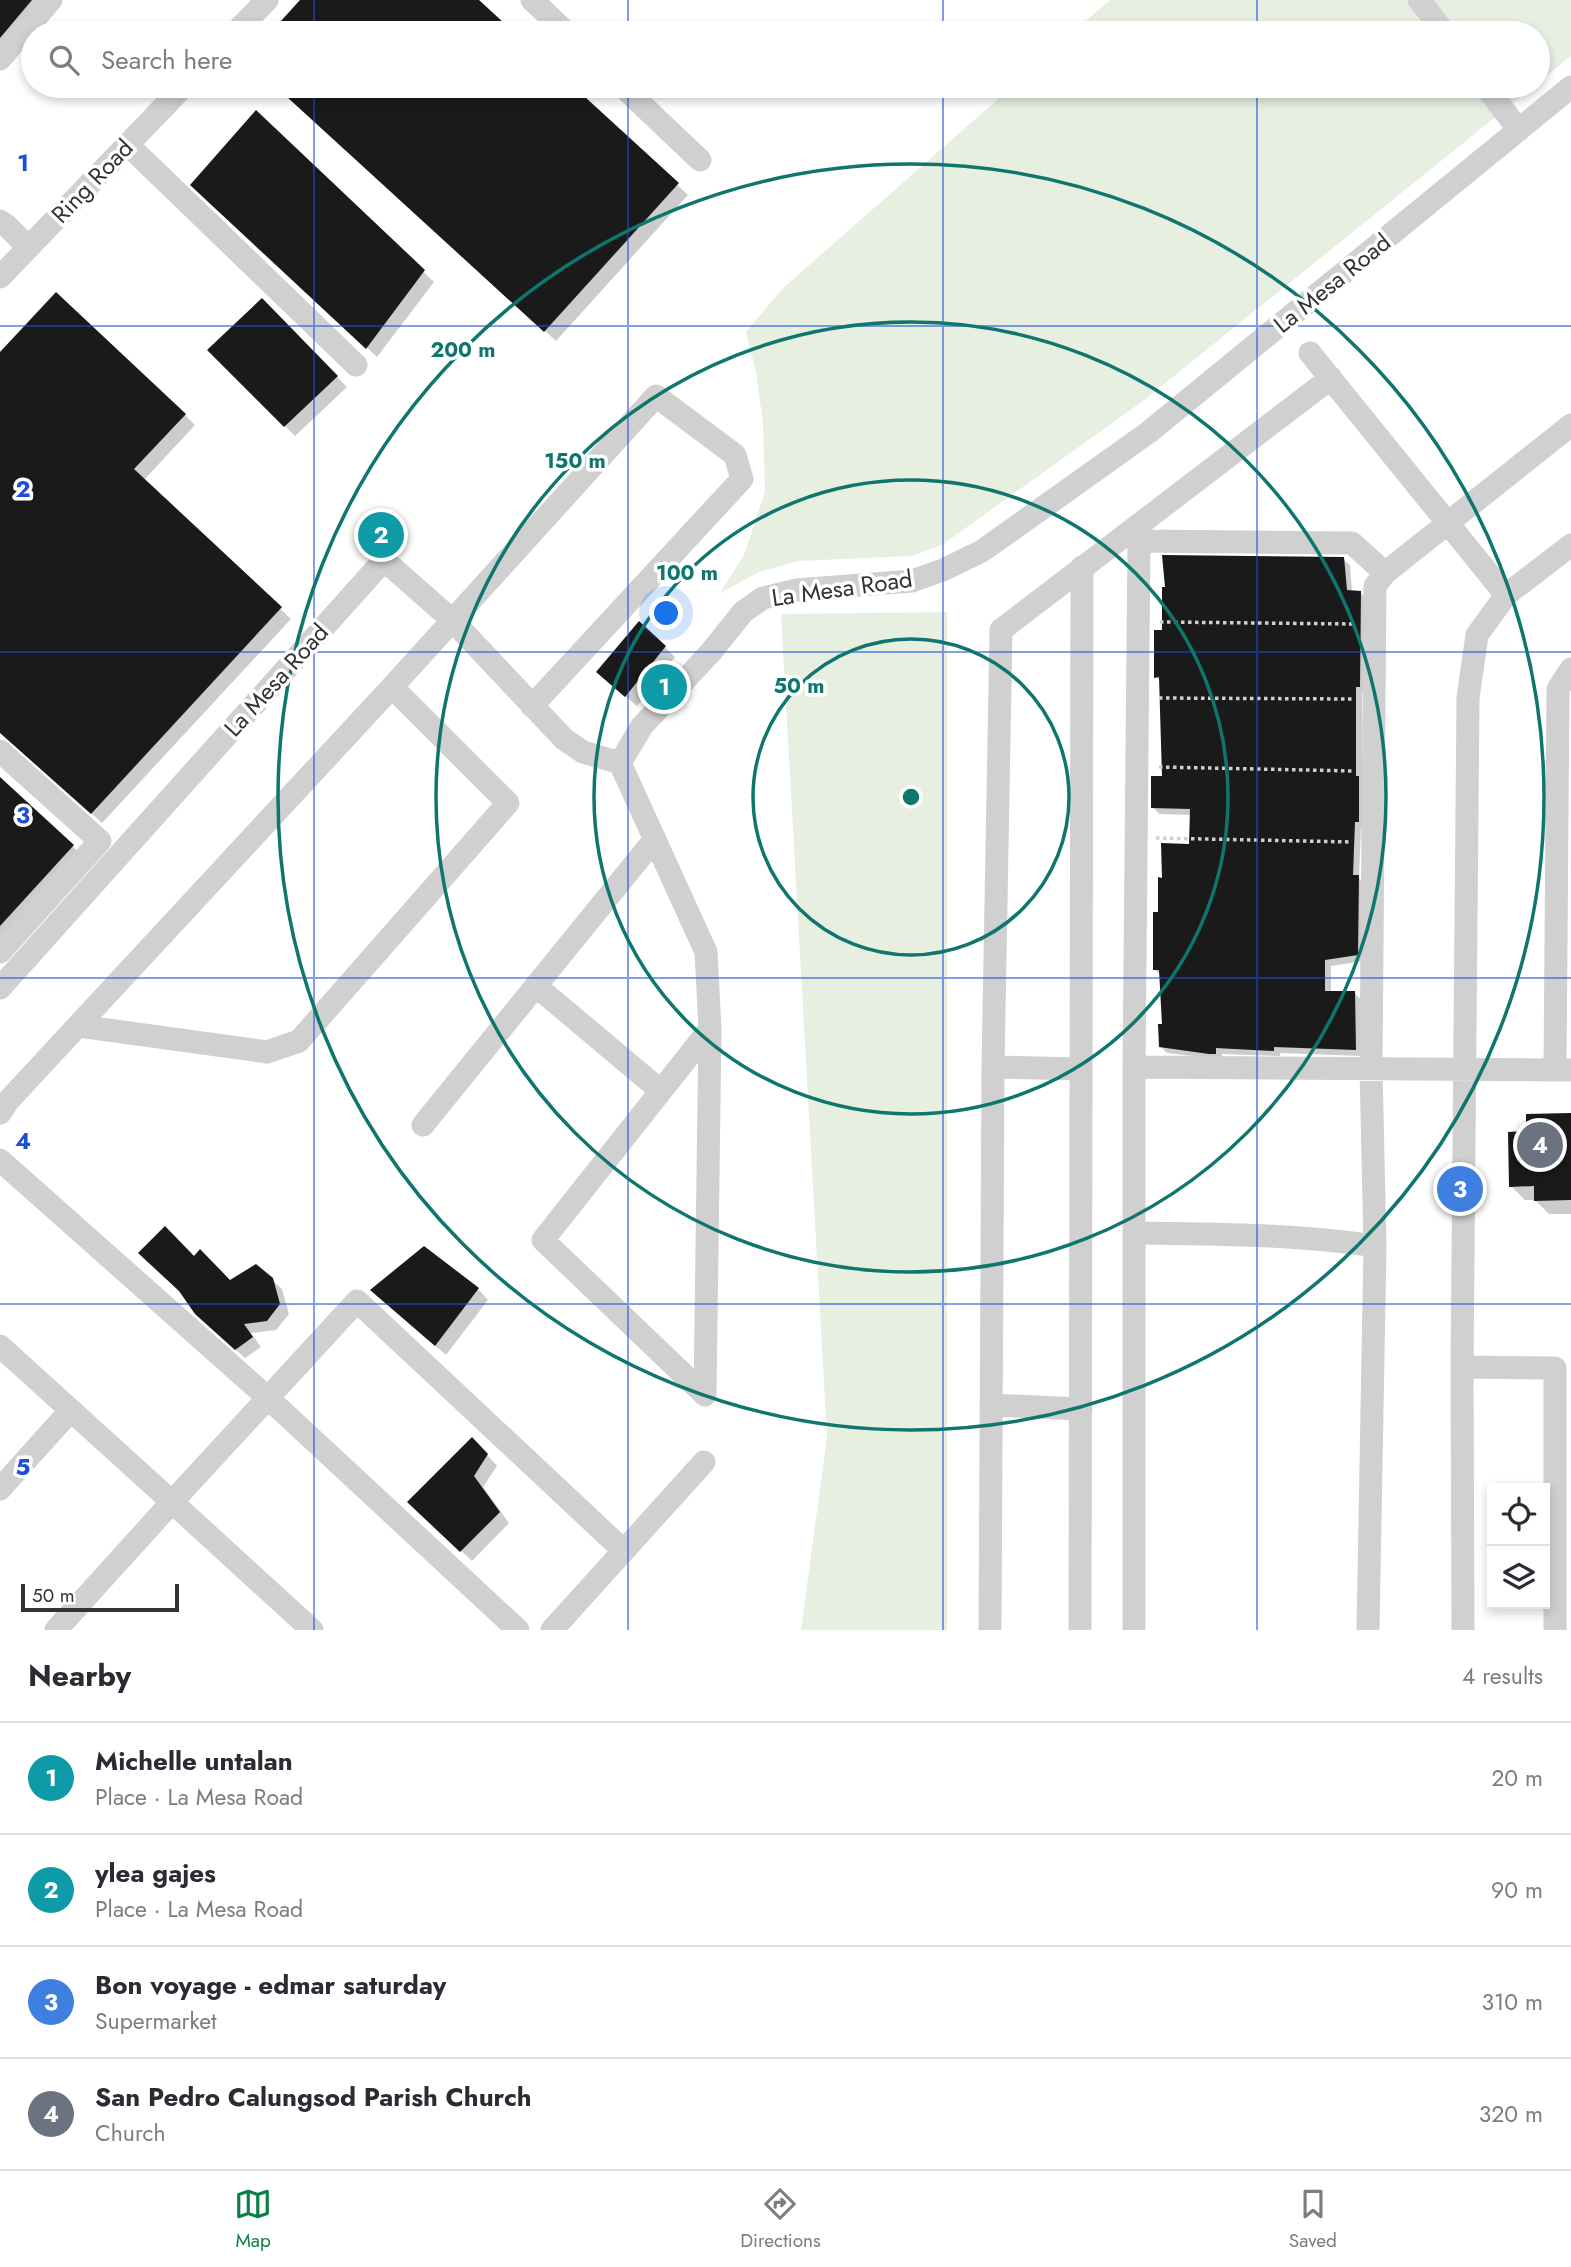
<!DOCTYPE html>
<html lang="en">
<head>
<meta charset="utf-8">
<style>
	:root { --surface:#fff; --page:#f7f7f7; --text:#2b2b33; --muted:#7c7c81; --line:#e1e1e2; --accent:#0b8043 }
	body { margin:0; font-family:Jost,sans-serif; background:var(--page); color:var(--text) }
	.controls { position:absolute; right:21px; bottom:21px; display:grid; overflow:hidden; border-radius:0px; box-shadow:0 4px 10px #0003 }
	.controls button { width:63px; height:63px; display:grid; place-items:center; padding:0; border:0; border-bottom:2px solid var(--line); background:var(--surface); color:var(--text); font:35px sans-serif }
	.scale { position:absolute; left:21px; bottom:18px; width:158px; box-sizing:border-box; padding-left:7px; border:4px solid #333; border-top:0; font-size:19px; line-height:24px; white-space:nowrap; color:#333; -webkit-text-stroke:5px #fff; paint-order:stroke }
	.you { position:absolute; left:667px; top:614px; width:24px; height:24px; margin:-18px; border:5px solid #fff; border-radius:50%; background:#1a73e8; box-shadow:0 0 0 10px #1a73e833 }
	.badge { display:grid; place-items:center; width:46px; height:46px; border-radius:50%; background:var(--accent); color:#fff; font-size:23px; font-weight:700 }
	.pin { position:absolute; translate:-50% -50%; border:4px solid #fff; box-shadow:0 2px 7px #0006 }
	.list { margin:0; padding:0; list-style:none }
	h2 { display:flex; justify-content:space-between; align-items:center; height:91px; margin:0; padding:0 28px; font-size:30px }
	h2 small { font-size:23px; font-weight:400; color:var(--muted) }
	.list li { display:grid; grid-template-columns:46px 1fr auto; gap:21px; align-items:center; box-sizing:border-box; height:112px; padding:0 28px; border-top:2px solid var(--line) }
	.list b { display:block; font-size:26px; white-space:nowrap }
	.list p { margin:0; font-size:23px; white-space:nowrap; color:var(--muted) }
	.list em { font-size:23px; font-style:normal; color:var(--muted) }
	.icon { flex:none; width:38px; height:38px; fill:none; stroke:currentColor; stroke-width:2; stroke-linecap:round; stroke-linejoin:round }
	.map { position:relative; flex:none; width:1571px; height:1630px; overflow:hidden }
	.search { position:absolute; background:var(--surface); box-shadow:0 4px 10px #0003; left:21px; right:21px; top:21px; height:77px; display:flex; align-items:center; gap:18px; box-sizing:border-box; padding:0 24px; border-radius:38px; color:var(--muted); font-size:26px }
	.sheet { height:539px; background:var(--surface) }
	nav { display:flex; justify-content:space-around; align-items:center; box-sizing:border-box; height:98px; border-top:2px solid var(--line); background:var(--surface); font-size:19px; color:var(--muted) }
	nav a { display:grid; justify-items:center; gap:4px }
	nav .on { color:var(--accent) }
	.map>svg:first-child { display:block }
	.green { fill:#e7efe1 }
	.shadow { fill:#0003 }
	.building { fill:#1a1a1a }
	.lines { fill:none; stroke-linecap:round; stroke-linejoin:round }
	.path { stroke:#d0d0d0; stroke-width:3.5; stroke-dasharray:3.5 3.5; stroke-linecap:butt }
	.minor { stroke:#d0d0d0; stroke-width:23 }
	.grid { fill:none; stroke:#1d4ed8; stroke-width:2; stroke-opacity:0.55 }
	.ring { fill:none; stroke:#0f766e; stroke-width:3.5 }
	.labels { text-anchor:middle; dominant-baseline:central; stroke-width:7; stroke-linejoin:round; paint-order:stroke }
	.street-label { font-size:24px; fill:#333; stroke:#fff }
	.grid-label { font-size:23px; text-anchor:middle; font-weight:bold; fill:#1d4ed8; stroke:#fff; stroke-width:7; stroke-linejoin:round; paint-order:stroke }
	.centre { fill:#0f766e; stroke:#fff; stroke-width:3.5 }
	.ring-label { font-size:21px; text-anchor:middle; font-weight:bold; fill:#0f766e; stroke:#fff; stroke-width:7; stroke-linejoin:round; paint-order:stroke }
</style>
</head>
<body>
<div class="map">
<svg width="1571" height="1630" viewBox="0 0 1571 1630">
	<rect width="100%" height="100%" fill="#fff"/>
	<!-- green -->
	<path class="green" d="M 1110,0 L 1571,0 L 1571,56 L 1538,83 L 1538,33 L 1072,33 Z
		M 1013,86 L 1534,86 L 1143,401 L 942,545 L 912,556 L 798,561 L 759,572 L 720,593 L 744,555 L 765,492 L 763,424 L 756,372 L 746,332 L 783,288 Z
		M 947,612 L 947,1630 L 801,1630 L 827,1437 L 781,614 Z"/>
	<!-- shadow -->
	<path class="shadow" d="M 0,0 L 57,0 L 0,56 Z
		M 303,0 L 476,0 L 513,33 L 273,33 Z
		M 276,86 L 570,86 L 688,195 L 556,341 Z
		M 257,113 L 434,282 L 377,357 L 203,195 Z
		M 262,300 L 347,387 L 295,436 L 210,350 Z
		M 0,354 L 185,415 L 195,425 L 144,480 L 291,619 L 102,823 L 0,731 Z
		M 1343,559 L 1350,565 L 1352,592 L 1360,592 L 1367,599 L 1366,693 L 1362,693 L 1362,781 L 1365,785 L 1365,828 L 1361,828 L 1359,878 L 1364,883 L 1364,961 L 1331,966 L 1331,993 L 1354,993 L 1361,999 L 1362,1056 L 1280,1053 L 1280,1056 L 1222,1054 L 1222,1059 L 1217,1059 L 1167,1053 L 1160,1046 L 1164,1026 L 1161,976 L 1155,970 L 1159,914 L 1164,879 L 1190,846 L 1192,815 L 1159,814 L 1153,807 L 1164,778 L 1160,681 L 1156,677 L 1164,632 Z
		M 665,647 L 675,657 L 637,706 L 608,682 Z
		M 0,779 L 83,856 L 0,947 Z
		M 1571,1115 L 1571,1214 L 1549,1214 L 1535,1200 L 1525,1200 L 1511,1186 Z
		M 194,1258 L 230,1282 L 272,1280 L 282,1289 L 289,1314 L 276,1330 L 251,1333 L 261,1347 L 245,1358 L 206,1323 Z
		M 478,1289 L 488,1300 L 446,1355 L 383,1300 Z
		M 483,1450 L 497,1466 L 483,1487 L 509,1523 L 472,1561 L 410,1502 Z"/>
	<!-- building -->
	<path class="building" d="M 0,0 L 32,0 L 0,38 Z
		M 300,0 L 479,0 L 515,33 L 270,33 Z
		M 275,86 L 573,86 L 679,183 L 544,332 Z
		M 256,110 L 425,270 L 366,349 L 190,185 Z
		M 56,292 L 186,414 L 134,469 L 282,607 L 91,814 L 0,733 L 0,352 Z
		M 262,298 L 338,376 L 284,427 L 207,350 Z
		M 1162,555 L 1344,557 L 1347,590 L 1361,591 L 1360,687 L 1356,687 L 1356,776 L 1359,776 L 1359,822 L 1355,822 L 1353,875 L 1359,875 L 1358,955 L 1325,960 L 1325,991 L 1355,991 L 1356,1050 L 1274,1047 L 1274,1051 L 1216,1048 L 1216,1054 L 1209,1054 L 1159,1047 L 1158,1024 L 1162,1024 L 1159,970 L 1153,970 L 1153,912 L 1158,912 L 1158,877 L 1162,878 L 1161,843 L 1189,844 L 1190,809 L 1151,808 L 1151,776 L 1162,776 L 1159,677 L 1154,678 L 1154,630 L 1162,630 L 1162,587 L 1165,587 Z
		M 639,621 L 666,646 L 625,697 L 596,672 Z
		M 0,777 L 74,845 L 0,926 Z
		M 1571,1113 L 1571,1200 L 1534,1201 L 1534,1186 L 1509,1187 L 1508,1132 L 1526,1131 L 1526,1114 Z
		M 165,1226 L 194,1256 L 200,1249 L 230,1280 L 256,1264 L 273,1278 L 280,1304 L 267,1321 L 244,1324 L 253,1337 L 235,1350 L 195,1314 L 179,1291 L 138,1253 Z
		M 424,1246 L 479,1288 L 435,1346 L 370,1290 Z
		M 472,1437 L 488,1454 L 474,1476 L 500,1512 L 460,1552 L 407,1502 Z"/>
	<g class="lines">
		<!-- path -->
		<path class="path" d="M 1160,622 L 1355,624
			M 1159,698 L 1354,699
			M 1159,767 L 1354,771
			M 1156,838 L 1352,842"/>
		<!-- minor -->
		<path class="minor" d="M 532,0 L 567,33
			M 1419,0 L 1445,33
			M 235,33 L 267,0
			M 0,59 L 51,0
			M 622,86 L 700,160
			M 1485,86 L 1519,130
			M 128,145 L 356,365
			M 0,221 L 6,225 L 28,247
			M 0,277 L 184,86
			M 1310,353 L 1506,595
			M 0,751 L 100,841 L 0,952
			M 620,763 L 706,952 L 710,1029 L 705,1395 L 543,1240 L 710,1029
			M 536,986 L 661,1091
			M 0,988 L 384,560 L 452,620 L 564,739 L 583,752 L 620,763 L 642,726 L 711,652 L 743,612 L 763,598 L 797,590 L 912,581 L 943,570 L 982,551 L 1149,432 L 1571,87
			M 79,1026 L 267,1052 L 299,1041 L 508,803 L 392,687
			M 993,1067 L 1081,1069
			M 1134,1067 L 1571,1070
			M 1555,1070 L 1558,689 L 1571,669
			M 0,1113 L 8,1101 L 392,687 L 656,396 L 735,455 L 742,479 L 532,706
			M 423,1125 L 655,839
			M 0,1160 L 268,1398 L 518,1630
			M 1134,1233 C 1215,1234 1295,1234 1375,1246
			M 0,1346 L 172,1502 L 56,1630
			M 1462,1367 L 1555,1368 L 1555,1630
			M 991,1405 L 1081,1409
			M 0,1489 L 71,1410
			M 312,1630 L 172,1502 L 357,1301 L 623,1550
			M 552,1630 L 704,1462
			M 990,1630 L 993,1067 L 1001,630 L 1331,378
			M 1080,1630 L 1082,567
			M 1134,1630 L 1134,1067 L 1139,541 L 1352,543 L 1385,573
			M 1368,1630 L 1375,1246 L 1371,1068 L 1375,586 L 1385,573 L 1571,425
			M 1463,1630 L 1462,1367 L 1468,698 L 1477,635 L 1506,595 L 1571,545"/>
	</g>
	<!-- grid -->
	<path class="grid" d="M 314,0 L 314,33M 628,0 L 628,33M 943,0 L 943,33M 1257,0 L 1257,33M 314,86 L 314,1630M 628,86 L 628,1630M 943,86 L 943,1630M 1257,86 L 1257,1630M 0,326 L 1571,326M 0,652 L 1571,652M 0,978 L 1571,978M 0,1304 L 1571,1304"/>
	<!-- distance rings -->
	<g class="ring">
		<circle cx="911" cy="797" r="158"/>
		<circle cx="911" cy="797" r="317"/>
		<circle cx="911" cy="797" r="475"/>
		<circle cx="911" cy="797" r="633"/>
	</g>
	<g class="labels">
		<!-- street labels -->
		<g class="street-label">
			<text transform="translate(92 181) rotate(-46)">Ring Road</text>
			<text transform="translate(1332 283) rotate(-39)">La Mesa Road</text>
			<text transform="translate(842 588) rotate(-8)">La Mesa Road</text>
			<text transform="translate(276 680) rotate(-48)">La Mesa Road</text>
		</g>
	</g>
	<g class="grid-label">
		<text x="23" y="171">1</text>
		<text x="23" y="497">2</text>
		<text x="23" y="823">3</text>
		<text x="23" y="1149">4</text>
		<text x="23" y="1475">5</text>
	</g>
	<circle cx="911" cy="797" r="10" class="centre"/>
	<g class="ring-label">
		<text x="463" y="357">200 m</text>
		<text x="575" y="468">150 m</text>
		<text x="687" y="580">100 m</text>
		<text x="799" y="693">50 m</text>
	</g>
</svg>
<div class="controls">
<button><svg class="icon" aria-label="locate" viewBox="0 0 24 24"><circle cx="12" cy="12" r="6"/><path d="M12 2v4M12 18v4M2 12h4M18 12h4"/></svg></button>
<button><svg class="icon" aria-label="layers" viewBox="0 0 24 24"><path d="M12 4l9 5-9 5-9-5zM3 14l9 5 9-5"/></svg></button>
</div>
<div class="scale">50 m</div>
<div class="you"></div>
<div class="pin badge" style="left:664px;top:687px;background:#0f9aa8">1</div>
<div class="pin badge" style="left:381px;top:535px;background:#0f9aa8">2</div>
<div class="pin badge" style="left:1460px;top:1189px;background:#3f7fe0">3</div>
<div class="pin badge" style="left:1540px;top:1145px;background:#6b7280">4</div>
<div class="search"><svg class="icon" aria-label="search" viewBox="0 0 24 24"><circle cx="10" cy="10" r="6"/><path d="M15 15l6 6"/></svg>Search here</div>
</div>
<section class="sheet">
<h2>Nearby<small>4 results</small></h2>
<ul class="list">
<li><span class="badge" style="background:#0f9aa8">1</span><div><b>Michelle untalan</b><p>Place · La Mesa Road</p></div><em>20 m</em></li>
<li><span class="badge" style="background:#0f9aa8">2</span><div><b>ylea gajes</b><p>Place · La Mesa Road</p></div><em>90 m</em></li>
<li><span class="badge" style="background:#3f7fe0">3</span><div><b>Bon voyage - edmar saturday</b><p>Supermarket</p></div><em>310 m</em></li>
<li><span class="badge" style="background:#6b7280">4</span><div><b>San Pedro Calungsod Parish Church</b><p>Church</p></div><em>320 m</em></li>
</ul>
</section>
<nav>
<a class="on"><svg class="icon" aria-label="map" viewBox="0 0 24 24"><path d="M3 6l6-2 6 2 6-2v14l-6 2-6-2-6 2zM9 4v14M15 6v14"/></svg>Map</a>
<a><svg class="icon" aria-label="directions" viewBox="0 0 24 24"><path d="M12 3l9 9-9 9-9-9zM9 14v-3h6M13 9l2 2-2 2"/></svg>Directions</a>
<a><svg class="icon" aria-label="saved" viewBox="0 0 24 24"><path d="M7 4h10v16l-5-4-5 4z"/></svg>Saved</a>
</nav>
</body>
</html>
